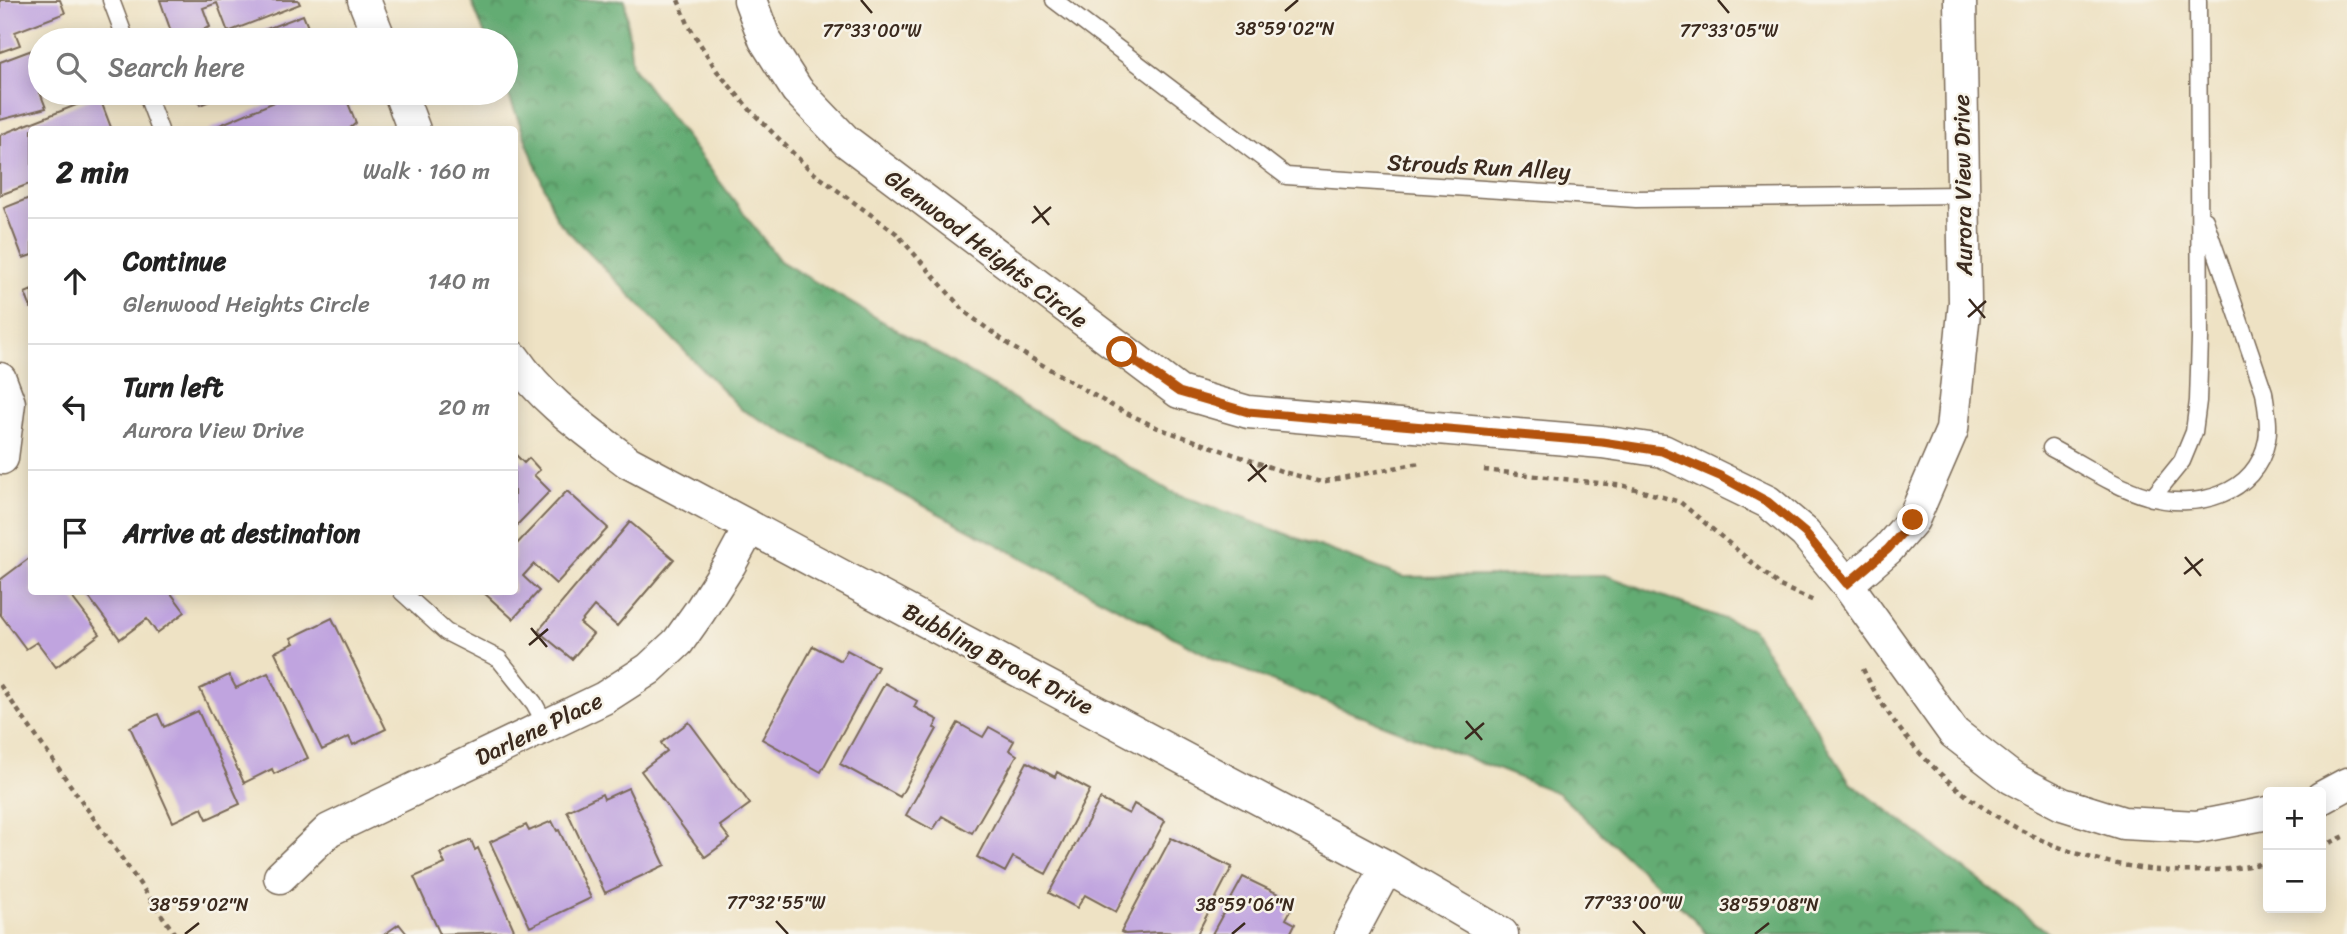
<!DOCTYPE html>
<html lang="en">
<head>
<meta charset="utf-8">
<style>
	:root { --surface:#fff; --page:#f2f2f2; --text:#222; --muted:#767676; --line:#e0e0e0 }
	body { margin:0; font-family:Sriracha,sans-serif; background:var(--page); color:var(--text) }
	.controls { position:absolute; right:21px; bottom:21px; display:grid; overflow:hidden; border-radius:7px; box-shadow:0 4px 18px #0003 }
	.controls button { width:63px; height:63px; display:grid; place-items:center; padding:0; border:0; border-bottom:2px solid var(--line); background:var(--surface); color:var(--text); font:35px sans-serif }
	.stop { position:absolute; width:21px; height:21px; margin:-16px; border:5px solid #b45309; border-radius:50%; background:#fff }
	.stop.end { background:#b45309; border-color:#fff; box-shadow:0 2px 7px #0008 }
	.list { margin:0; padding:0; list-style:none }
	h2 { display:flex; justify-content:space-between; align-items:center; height:91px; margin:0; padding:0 28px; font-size:30px }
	h2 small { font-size:23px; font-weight:400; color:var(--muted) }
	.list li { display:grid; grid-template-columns:46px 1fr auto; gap:21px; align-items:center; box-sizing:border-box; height:126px; padding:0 28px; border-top:2px solid var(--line) }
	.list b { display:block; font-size:26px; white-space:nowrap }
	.list p { margin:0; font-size:23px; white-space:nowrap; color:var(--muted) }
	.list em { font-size:23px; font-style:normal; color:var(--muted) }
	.icon { flex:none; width:38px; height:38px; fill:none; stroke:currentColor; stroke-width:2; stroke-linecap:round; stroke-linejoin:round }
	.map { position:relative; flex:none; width:2347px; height:934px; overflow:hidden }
	.search { position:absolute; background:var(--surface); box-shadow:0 4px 18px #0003; left:28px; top:28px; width:490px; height:77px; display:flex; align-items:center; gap:18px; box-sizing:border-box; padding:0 24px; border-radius:38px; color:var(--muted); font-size:26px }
	.panel { position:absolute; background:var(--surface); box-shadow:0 4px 18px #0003; left:28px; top:126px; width:490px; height:469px; border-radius:7px }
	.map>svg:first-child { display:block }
	.forest { fill:url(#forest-crowns); stroke:#506b48; stroke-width:2 }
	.building { fill:#c0a4df }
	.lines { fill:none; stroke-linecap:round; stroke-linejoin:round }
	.service-casing { stroke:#7a6a58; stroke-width:19 }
	.minor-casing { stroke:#7a6a58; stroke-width:35 }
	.path { stroke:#7a6a58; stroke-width:4.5; stroke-dasharray:5 5; stroke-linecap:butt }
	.service { stroke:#fff; stroke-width:16 }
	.minor { stroke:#fff; stroke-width:32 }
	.route { stroke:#b45309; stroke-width:9 }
	.ticks { fill:none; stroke:#3b2a1e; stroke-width:2.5 }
	.labels { text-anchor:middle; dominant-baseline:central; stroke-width:5; stroke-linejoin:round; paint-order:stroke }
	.street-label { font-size:23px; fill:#3b2a1e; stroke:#f7f3e8 }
	.ticks-label { font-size:18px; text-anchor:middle; fill:#3b2a1e; stroke:#f7f3e8; stroke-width:5; stroke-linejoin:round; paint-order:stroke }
</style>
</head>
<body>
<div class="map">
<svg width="2347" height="934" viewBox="0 0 2347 934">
	<defs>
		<pattern id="forest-crowns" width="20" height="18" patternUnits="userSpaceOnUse" patternTransform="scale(1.75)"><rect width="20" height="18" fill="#64ac73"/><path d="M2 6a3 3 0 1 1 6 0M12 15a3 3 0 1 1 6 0" fill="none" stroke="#548c5e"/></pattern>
	</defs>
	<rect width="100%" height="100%" fill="#f7f3e8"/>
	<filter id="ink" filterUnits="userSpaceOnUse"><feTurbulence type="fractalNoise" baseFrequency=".0143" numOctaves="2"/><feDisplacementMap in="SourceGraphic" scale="14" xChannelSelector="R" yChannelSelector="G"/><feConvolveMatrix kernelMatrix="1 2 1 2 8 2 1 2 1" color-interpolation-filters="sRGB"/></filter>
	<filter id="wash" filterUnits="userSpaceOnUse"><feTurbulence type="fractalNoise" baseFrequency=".00686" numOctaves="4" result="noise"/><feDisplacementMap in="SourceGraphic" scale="28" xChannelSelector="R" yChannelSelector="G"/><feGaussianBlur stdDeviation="1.57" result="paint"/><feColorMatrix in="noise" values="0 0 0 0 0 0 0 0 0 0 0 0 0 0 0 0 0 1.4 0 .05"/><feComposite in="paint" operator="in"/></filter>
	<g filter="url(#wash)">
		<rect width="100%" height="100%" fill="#eee2c4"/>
		<!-- forest -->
		<path class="forest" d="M 471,0 L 625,0 L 632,66 L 780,261 L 1172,492 L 1403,577 L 1605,575 L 1752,629 L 1850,782 L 2050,934 L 1706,934 L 1696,921 L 1558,793 L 1215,659 L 742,410 L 557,220 L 506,88 L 506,40 L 487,40 Z"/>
		<g id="blocks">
			<!-- building -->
			<path class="building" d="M 0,0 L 60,0 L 65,13 L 15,32 L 20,45 L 0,52 Z
				M 160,0 L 298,0 L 300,4 L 228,32 L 217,3 L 203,8 L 210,27 L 174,40 Z
				M 303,15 L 310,32 L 318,29 L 323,40 L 238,40 Z
				M 75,34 L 77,40 L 60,40 Z
				M 40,47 L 40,93 L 47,93 L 41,95 L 46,108 L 0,120 L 0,62 Z
				M 195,93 L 230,93 L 200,105 Z
				M 296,93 L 344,93 L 356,123 L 348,130 L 208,130 Z
				M 99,96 L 112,130 L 32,130 L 32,183 L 0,195 L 0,135 Z
				M 32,197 L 32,255 L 23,258 L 4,208 Z
				M 32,290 L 32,308 L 31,308 L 25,293 Z
				M 514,453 L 524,463 L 529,458 L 540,470 L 534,475 L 550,491 L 514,528 Z
				M 567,491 L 608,528 L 556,584 L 534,564 L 523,576 L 539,591 L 513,619 L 483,592 L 514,592 L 514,547 Z
				M 630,522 L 674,559 L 617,626 L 594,606 L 580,623 L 593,634 L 572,659 L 538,631 Z
				M 32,556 L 32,592 L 68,592 L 100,634 L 56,667 L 37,642 L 26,649 L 0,614 L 0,580 Z
				M 85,592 L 170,592 L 185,612 L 157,633 L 147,619 L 120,639 Z
				M 332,618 L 386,729 L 353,745 L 349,737 L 322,750 L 275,652 L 294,643 L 291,638 Z
				M 813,646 L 841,661 L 847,650 L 878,667 L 821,772 L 762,739 Z
				M 268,673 L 308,758 L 274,774 L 272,769 L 244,783 L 200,689 L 229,675 L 236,688 Z
				M 885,683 L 917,701 L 914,707 L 938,720 L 934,728 L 937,729 L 900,797 L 840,764 Z
				M 198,711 L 240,804 L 207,819 L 202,808 L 173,822 L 130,727 L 158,714 L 164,727 Z
				M 689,722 L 750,804 L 720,826 L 730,839 L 705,857 L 641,771 L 667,751 L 661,743 Z
				M 958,723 L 983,737 L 989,727 L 1014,741 L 1009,750 L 1017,755 L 972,833 L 942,816 L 933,830 L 906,815 Z
				M 1027,762 L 1055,777 L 1057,772 L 1090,790 L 1046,874 L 1013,857 L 1005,872 L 977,857 Z
				M 628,788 L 665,865 L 605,893 L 567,811 L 602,794 L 604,799 Z
				M 1100,799 L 1129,814 L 1134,804 L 1165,821 L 1116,912 L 1085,895 L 1077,908 L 1049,893 Z
				M 552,821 L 557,831 L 559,830 L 591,898 L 530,927 L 490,842 L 526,825 L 529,831 Z
				M 1171,838 L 1232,867 L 1197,934 L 1158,932 L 1125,934 L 1121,932 Z
				M 471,840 L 475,850 L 478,848 L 515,932 L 440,934 L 414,877 L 445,864 L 440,853 Z
				M 1243,877 L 1295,902 L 1286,919 L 1295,924 L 1290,934 L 1212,934 Z
				M 399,924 L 407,934 L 385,934 Z"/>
		</g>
	</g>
	<g filter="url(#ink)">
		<use href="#blocks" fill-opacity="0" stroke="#7a6a58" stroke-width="2"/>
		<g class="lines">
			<!-- service casing -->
			<g class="service-casing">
				<path id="service" d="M 111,0 L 126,40
					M 1054,0 L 1286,176 L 1636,199 L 1961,195
					M 146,93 L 160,130
					M 2051,448 C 2082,464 2114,487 2147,496 C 2195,511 2256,495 2267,440 C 2270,424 2266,408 2264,392 L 2205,220
					M 2152,498 L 2182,461 L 2194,432 L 2198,401 L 2200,339 L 2198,0
					M 402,592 L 446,632 L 499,659 L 534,703 L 546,725"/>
			</g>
			<!-- minor casing -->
			<g class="minor-casing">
				<path id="minor" d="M 364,0 L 380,40
					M 750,0 L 765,40 L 797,90 L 846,141 L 1179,392 L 1248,412 L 1602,442 L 1663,451 L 1768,502 L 1805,533 L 1847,584 L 1954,733 L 2012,778 L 2062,804 L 2123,823 L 2197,827 L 2268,813
					M 400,93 L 414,130
					M 514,358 C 543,401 588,431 628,462 L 1387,867 L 1502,934
					M 0,379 L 9,403 L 2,458
					M 1847,584 L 1888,549 L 1913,520 L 1952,430 L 1965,302 L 1960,0
					M 2321,798 L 2347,784
					M 280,877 L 329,830 L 604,698 L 649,669 L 678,642 L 700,611 L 730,564 L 750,527
					M 1351,934 L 1387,867"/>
			</g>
			<!-- path -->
			<path class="path" d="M 678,0 L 689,26 L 717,71 L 751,111 L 811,171 L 896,233 L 965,312 L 1012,347 L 1114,407 L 1158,428 L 1284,472 L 1321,482 L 1420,463
				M 1484,470 L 1625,486 L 1680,502 L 1780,586 L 1816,602
				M 1863,669 C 1934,818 2108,900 2268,862
				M 0,685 L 175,934
				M 2321,847 L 2347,835"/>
			<!-- service -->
			<use href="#service" class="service"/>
			<!-- minor -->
			<use href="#minor" class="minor"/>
		</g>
	</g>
	<g class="lines" filter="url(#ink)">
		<!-- route -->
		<path class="route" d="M 1122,352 L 1179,392 L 1248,412 L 1602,442 L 1662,451 L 1720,476 L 1768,502 L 1805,533 L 1847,584 L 1888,549 L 1913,520"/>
	</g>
	<!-- ticks -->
	<path class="ticks" d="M 861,0 L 872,13M 1718,0 L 1729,13M 1285,11 L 1298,0M 1034,206 L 1049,225M 1032,223 L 1051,207M 1969,299 L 1985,318M 1968,317 L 1986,301M 1250,464 L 1266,482M 1248,481 L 1267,465M 2185,557 L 2201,576M 2184,574 L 2203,559M 531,628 L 547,647M 529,645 L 548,629M 1466,721 L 1482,740M 1465,739 L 1484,723M 776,921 L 788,934M 1633,921 L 1645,934M 185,934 L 199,923M 1232,934 L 1245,923M 1755,934 L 1769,923"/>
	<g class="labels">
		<!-- street labels -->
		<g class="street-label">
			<text transform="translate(1479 167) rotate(3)">Strouds Run Alley</text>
			<text transform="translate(1963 185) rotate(-91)">Aurora View Drive</text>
			<text transform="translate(986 249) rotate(37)">Glenwood Heights Circle</text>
			<text transform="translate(998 659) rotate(28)">Bubbling Brook Drive</text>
			<text transform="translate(539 729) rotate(-26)">Darlene Place</text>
		</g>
	</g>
	<g class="ticks-label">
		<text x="1285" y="35">38°59'02"N</text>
		<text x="872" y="37">77°33'00"W</text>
		<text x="1729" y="37">77°33'05"W</text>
		<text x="776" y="909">77°32'55"W</text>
		<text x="1633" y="909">77°33'00"W</text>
		<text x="199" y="911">38°59'02"N</text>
		<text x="1245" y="911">38°59'06"N</text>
		<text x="1769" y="911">38°59'08"N</text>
	</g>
</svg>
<div class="controls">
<button>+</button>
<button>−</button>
</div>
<div class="stop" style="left:1122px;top:352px"></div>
<div class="stop end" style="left:1913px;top:520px"></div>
<div class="search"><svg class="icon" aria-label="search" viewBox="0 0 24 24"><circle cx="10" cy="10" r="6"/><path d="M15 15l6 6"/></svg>Search here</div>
<section class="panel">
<h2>2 min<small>Walk · 160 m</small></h2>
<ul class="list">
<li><svg class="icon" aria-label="ahead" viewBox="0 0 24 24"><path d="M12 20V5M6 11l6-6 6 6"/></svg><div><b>Continue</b><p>Glenwood Heights Circle</p></div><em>140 m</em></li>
<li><svg class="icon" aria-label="left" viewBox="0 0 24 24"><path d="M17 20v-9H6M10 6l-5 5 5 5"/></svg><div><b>Turn left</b><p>Aurora View Drive</p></div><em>20 m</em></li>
<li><svg class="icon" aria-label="arrive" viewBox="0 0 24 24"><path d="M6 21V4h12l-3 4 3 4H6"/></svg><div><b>Arrive at destination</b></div></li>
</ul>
</section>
</div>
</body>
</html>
